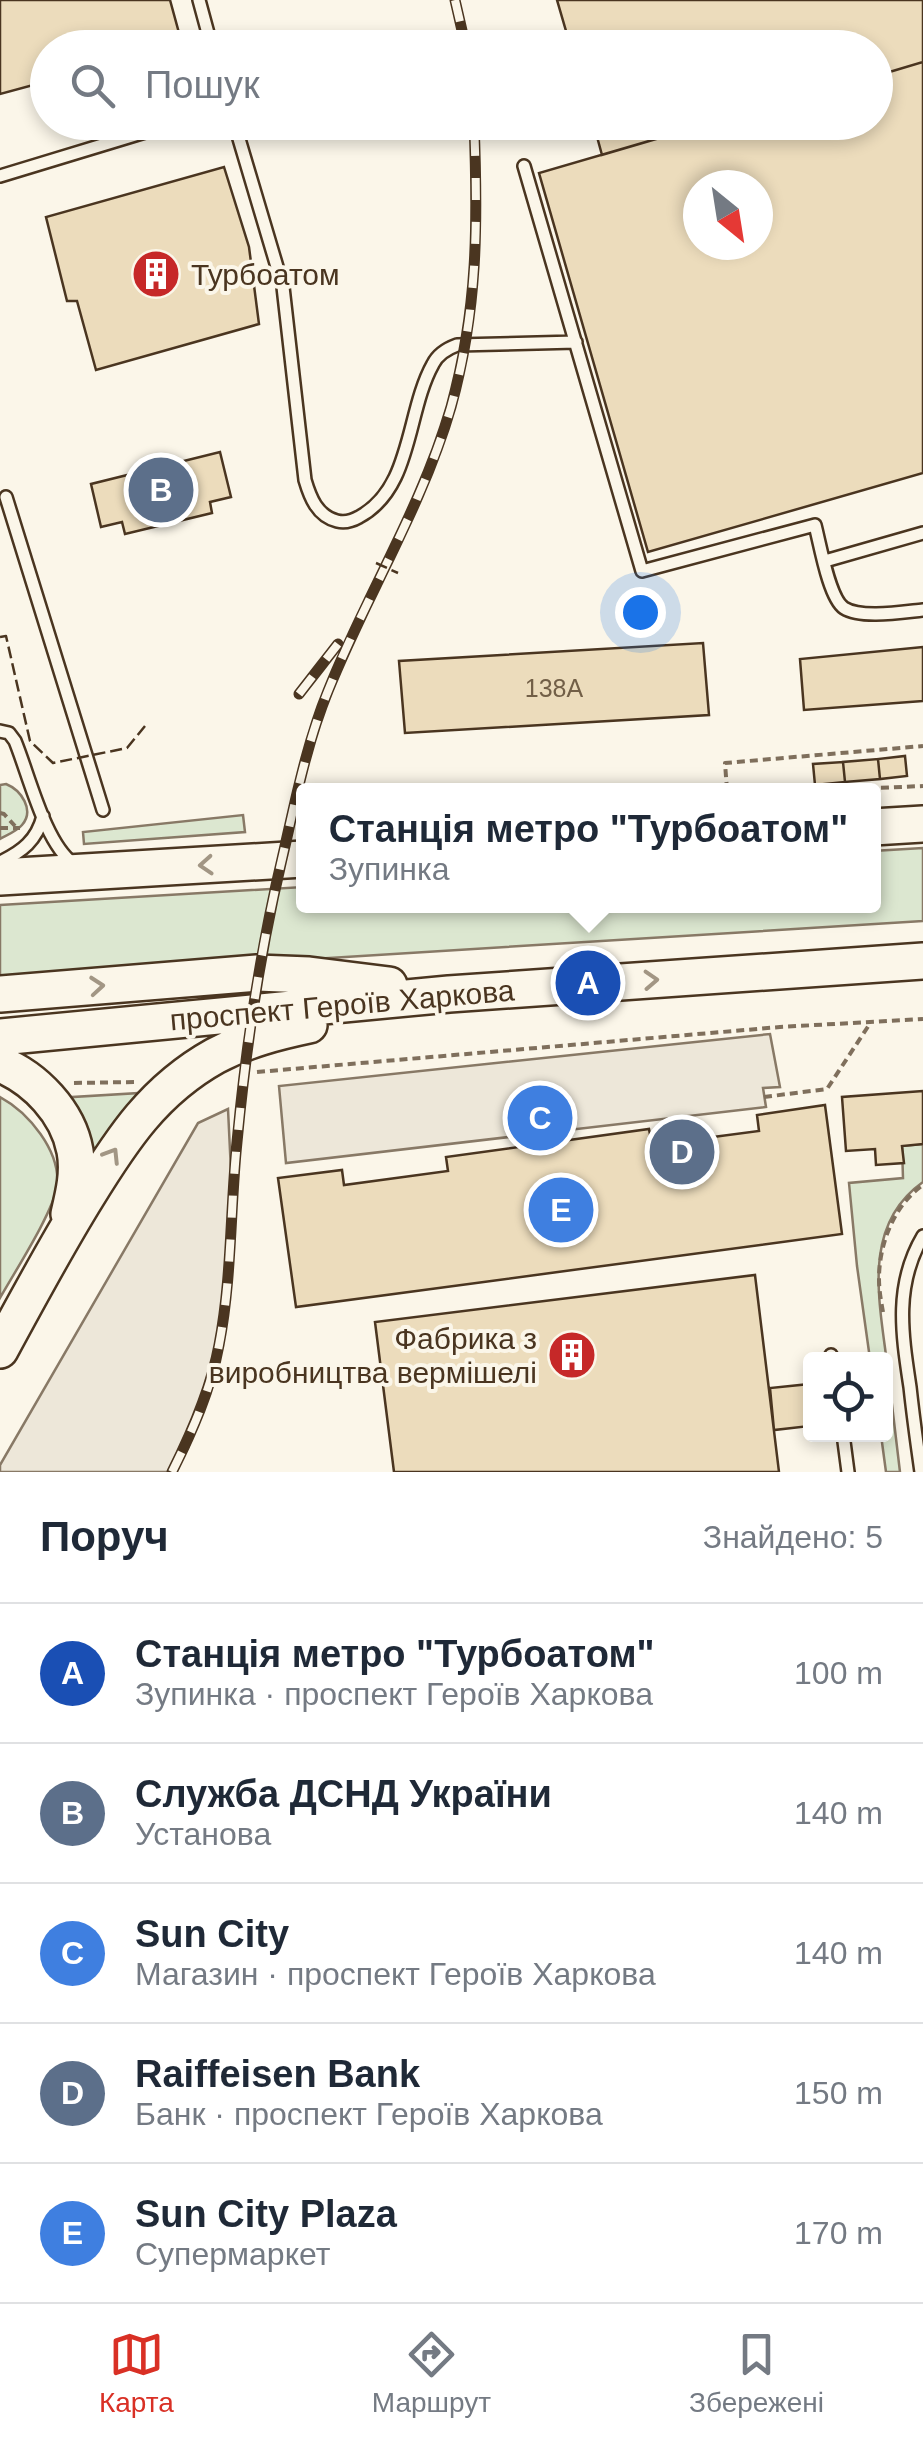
<!DOCTYPE html>
<html lang="uk">
<head>
<meta charset="utf-8">
<style>
	:root { --surface:#fff; --page:#f2f2f3; --text:#1f2937; --muted:#747a83; --line:#e0e1e3; --accent:#d93025 }
	body { margin:0; font-family:Helvetica,sans-serif; background:var(--page); color:var(--text) }
	.controls { position:absolute; right:30px; bottom:30px; display:grid; overflow:hidden; border-radius:10px; box-shadow:0 5px 15px #0003 }
	.controls button { width:90px; height:90px; display:grid; place-items:center; padding:0; border:0; border-bottom:2px solid var(--line); background:var(--surface); color:var(--text); font:50px sans-serif }
	.compass { position:absolute; left:683px; top:170px; width:90px; height:90px; border-radius:50%; background:var(--surface); box-shadow:0 5px 15px #0003; rotate:150deg }
	.you { position:absolute; left:640px; top:612px; width:35px; height:35px; margin:-25px; border:8px solid #fff; border-radius:50%; background:#1a73e8; box-shadow:0 0 0 15px #1a73e833 }
	.badge { display:grid; place-items:center; width:65px; height:65px; border-radius:50%; background:var(--accent); color:#fff; font-size:32px; font-weight:700 }
	.pin { position:absolute; translate:-50% -50%; border:5px solid #fff; box-shadow:0 2px 10px #0006 }
	.popup { position:absolute; left:296px; top:783px; width:585px; height:130px; box-sizing:border-box; display:grid; place-content:center; border-radius:10px; background:var(--surface); filter:drop-shadow(0 2px 8px #0005); font-size:32px; white-space:nowrap; color:var(--muted) }
	.popup b { font-size:38px; color:var(--text) }
	.popup::after { content:''; position:absolute; left:50%; top:100%; margin-left:-20px; border:20px solid transparent; border-top-color:var(--surface) }
	.list { margin:0; padding:0; list-style:none }
	h2 { display:flex; justify-content:space-between; align-items:center; height:130px; margin:0; padding:0 40px; font-size:42px }
	h2 small { font-size:32px; font-weight:400; color:var(--muted) }
	.list li { display:grid; grid-template-columns:65px 1fr auto; gap:30px; align-items:center; box-sizing:border-box; height:140px; padding:0 40px; border-top:2px solid var(--line) }
	.list b { display:block; font-size:38px; white-space:nowrap }
	.list p { margin:0; font-size:32px; white-space:nowrap; color:var(--muted) }
	.list em { font-size:32px; font-style:normal; color:var(--muted) }
	.icon { flex:none; width:55px; height:55px; fill:none; stroke:currentColor; stroke-width:2; stroke-linecap:round; stroke-linejoin:round }
	.map { position:relative; flex:none; width:923px; height:1472px; overflow:hidden }
	.search { position:absolute; background:var(--surface); box-shadow:0 5px 15px #0003; left:30px; right:30px; top:30px; height:110px; display:flex; align-items:center; gap:25px; box-sizing:border-box; padding:0 35px; border-radius:55px; color:var(--muted); font-size:38px }
	.sheet { height:830px; background:var(--surface) }
	nav { display:flex; justify-content:space-around; align-items:center; box-sizing:border-box; height:140px; border-top:2px solid var(--line); background:var(--surface); font-size:28px; color:var(--muted) }
	nav a { display:grid; justify-items:center; gap:5px }
	nav .on { color:var(--accent) }
	.map>svg:first-child { display:block }
	.green { fill:#dce7d0; stroke:#887966; stroke-width:2.5 }
	.parking { fill:#ede7d9; stroke:#887966; stroke-width:2.5 }
	.building { fill:#ecdcbc; stroke:#4a3520; stroke-width:2.5; fill-rule:evenodd }
	.lines { fill:none; stroke-linecap:round; stroke-linejoin:round }
	.lane-casing { stroke:#4a3520; stroke-width:16 }
	.primary-casing { stroke:#4a3520; stroke-width:40 }
	.path { stroke:#7f6f5c; stroke-width:4; stroke-dasharray:8 5; stroke-linecap:butt }
	.lane { stroke:#fbf6e9; stroke-width:11 }
	.primary { stroke:#fbf6e9; stroke-width:35 }
	.rail-casing { stroke:#4a3520; stroke-width:11 }
	.rail { stroke:#fbf6e9; stroke-width:8; stroke-dasharray:22; stroke-linecap:butt }
	.fence { stroke:#4a3520; stroke-width:2.5; stroke-dasharray:12 5; stroke-linecap:butt }
	.oneway { stroke:#a29684 }
	.labels { text-anchor:middle; dominant-baseline:central; stroke-width:8; stroke-linejoin:round; paint-order:stroke }
	.number-label { font-size:25px; fill:#725f47 }
	.poi-label { font-size:30px; fill:#4a3520; stroke:#fbf6e9; text-anchor:start }
	.street-label { font-size:30px; fill:#4a3520; stroke:#fbf6e9 }
</style>
</head>
<body>
<div class="map">
<svg width="923" height="1472" viewBox="0 0 923 1472">
	<rect width="100%" height="100%" fill="#fbf6e9"/>
	<!-- green -->
	<path class="green" d="M 6,784 C 21,790 35,810 22,825 C 17,831 7,835 0,839 L 0,785 Z
		M 243,815 L 245,832 L 84,844 L 83,832 Z
		M 923,848 L 923,921 L 265,962 L 0,983 L 0,905 L 303,887 L 303,906 L 873,906 L 873,851 Z
		M 140,1093 L 109,1133 L 93,1162 L 57,1098 Z
		M 0,1097 C 28,1112 61,1151 57,1186 C 54,1211 14,1273 0,1298 Z
		M 923,1144 L 923,1182 C 862,1225 879,1299 887,1363 C 891,1399 896,1436 900,1472 L 886,1472 L 881,1435 L 886,1434 L 886,1360 L 870,1359 L 857,1266 L 849,1183 L 903,1178 L 902,1146 Z"/>
	<!-- parking -->
	<path class="parking" d="M 770,1034 L 780,1087 L 763,1088 L 766,1107 L 286,1163 L 279,1086 Z
		M 228,1109 L 233,1213 L 216,1370 L 188,1448 L 175,1472 L 0,1472 L 0,1465 L 198,1123 Z"/>
	<!-- building -->
	<path class="building" d="M 0,0 L 170,0 L 182,44 L 170,48 L 48,48 L 48,81 L 0,94 Z
		M 557,0 L 923,0 L 923,62 L 876,76 L 876,48 L 571,48 Z
		M 923,62 L 923,473 L 648,552 L 539,173 L 714,122 L 876,122 L 876,76 ZM 698,185 L 758,185 L 758,245 L 698,245 Z
		M 593,122 L 714,122 L 602,155 Z
		M 224,167 L 249,247 L 259,324 L 96,370 L 77,301 L 67,301 L 46,217 Z
		M 220,452 L 231,497 L 210,502 L 212,513 L 125,534 L 122,522 L 101,527 L 91,484 Z
		M 703,643 L 709,715 L 405,733 L 399,661 Z
		M 923,647 L 923,701 L 804,710 L 800,659 Z
		M 905,756 L 907,776 L 880,779 L 878,759 Z
		M 878,759 L 880,779 L 845,782 L 843,762 Z
		M 843,762 L 845,782 L 815,785 L 813,764 Z
		M 923,1091 L 923,1144 L 902,1146 L 904,1163 L 876,1165 L 875,1149 L 846,1151 L 842,1097 Z
		M 825,1105 L 842,1234 L 296,1307 L 278,1178 L 342,1170 L 344,1185 L 448,1171 L 446,1157 L 649,1129 L 652,1145 L 759,1131 L 757,1115 Z
		M 755,1275 L 779,1472 L 394,1472 L 375,1322 Z
		M 810,1384 L 810,1426 L 774,1430 L 770,1388 Z"/>
	<g class="lines">
		<!-- lane casing -->
		<g class="lane-casing">
			<path id="lane" d="M 199,0 L 212,48
				M 234,122 L 283,287 L 305,480 C 310,497 317,516 337,521 C 345,523 352,521 359,517 C 413,488 406,412 433,364 C 438,354 446,349 457,345 L 576,342
				M 524,166 L 642,571 L 815,525 C 820,544 829,598 844,608 C 861,619 903,612 923,610
				M 0,176 L 178,122
				M 6,497 L 103,810
				M 825,561 L 923,533
				M 0,731 L 9,733 L 15,741 C 29,775 45,844 74,864
				M 0,862 C 22,852 37,840 43,816
				M 831,1355 L 831,1360
				M 843,1434 L 848,1472
				M 921,1472 C 917,1444 913,1415 910,1387 C 902,1334 894,1285 923,1236"/>
		</g>
		<!-- primary casing -->
		<g class="primary-casing">
			<path id="primary" d="M 873,827 L 923,824
				M 0,877 L 303,859
				M 0,994 L 257,973 L 309,975 L 389,985
				M 0,1037 L 449,994 L 923,961
				M 0,1064 C 35,1078 68,1112 75,1151 C 79,1172 74,1193 69,1214
				M 0,1350 C 28,1298 56,1246 87,1196 C 122,1139 154,1090 215,1056 C 245,1040 276,1032 309,1025"/>
		</g>
		<!-- path -->
		<path class="path" d="M 727,790 L 725,763 L 923,746
			M 829,790 L 923,786
			M 0,813 L 4,814 L 15,826
			M 0,828 L 20,828
			M 257,1072 L 780,1027 L 923,1019
			M 74,1083 L 135,1082
			M 764,1097 L 827,1089 L 871,1022
			M 883,1312 C 881,1301 879,1290 879,1279 C 879,1244 894,1205 923,1185"/>
		<!-- lane -->
		<use href="#lane" class="lane"/>
		<!-- primary -->
		<use href="#primary" class="primary"/>
		<!-- rail casing -->
		<g class="rail-casing">
			<path id="rail" d="M 455,0 L 466,48
				M 299,694 L 338,644
				M 172,1472 C 192,1432 211,1389 219,1345 C 232,1278 230,1210 237,1142 C 246,1046 260,952 282,859 C 295,803 306,745 328,691 C 366,596 422,507 451,407 C 478,309 478,223 474,122"/>
		</g>
		<!-- rail -->
		<use href="#rail" class="rail"/>
		<!-- fence -->
		<path class="fence" d="M 376,563 L 398,573
			M 0,637 L 6,636 L 30,741 L 53,763 L 127,748 L 145,726"/>
	</g>
	<!-- one-way arrows -->
	<defs><path id="oneway-chevron" d="M-2-3.5L2.5 0L-2 3.5" fill="none" stroke-width="1.6" stroke-linecap="round" stroke-linejoin="round" transform="scale(2.5)"/></defs>
	<g class="oneway">
		<use href="#oneway-chevron" transform="translate(206 865) rotate(176)"/>
		<use href="#oneway-chevron" transform="translate(651 980) rotate(-3)"/>
		<use href="#oneway-chevron" transform="translate(97 986) rotate(-5)"/>
		<use href="#oneway-chevron" transform="translate(112 1155) rotate(-58)"/>
	</g>
	<!-- icons -->
	<defs>
		<g id="building-disc" transform="scale(2.5)"><circle r="9.5" fill="#c62828" stroke="#fbf6e9"/><path d="M-4-6H4V6H1V3H-1V6H-4ZM-2.5-4.3h1.7v1.8h-1.7ZM.8-4.3h1.7v1.8H.8ZM-2.5-1h1.7V.8h-1.7ZM.8-1h1.7V.8H.8Z" fill="#fff"/></g>
	</defs>
	<g fill-rule="evenodd">
		<use href="#building-disc" x="156" y="274"/>
		<use href="#building-disc" x="572" y="1355"/>
	</g>
	<g class="labels">
		<!-- number labels -->
		<g class="number-label">
			<text x="554" y="688">138А</text>
		</g>
		<!-- poi labels -->
		<g class="poi-label">
			<text x="191" y="274">Турбоатом</text>
			<text x="537" y="1338" text-anchor="end">Фабрика з<tspan x="537" dy="34">виробництва вермішелі</tspan></text>
		</g>
		<!-- street labels -->
		<g class="street-label">
			<text transform="translate(342 1005) rotate(-5)">проспект Героїв Харкова</text>
		</g>
	</g>
</svg>
<div class="controls">
<button><svg class="icon" aria-label="locate" viewBox="0 0 24 24"><circle cx="12" cy="12" r="6"/><path d="M12 2v4M12 18v4M2 12h4M18 12h4"/></svg></button>
</div>
<svg class="compass" viewBox="-18 -18 36 36"><path d="M0-13l5 13h-10z" fill="#e53935"/><path d="M0 13l5-13h-10z" fill="#747a83"/></svg>
<div class="you"></div>
<div class="pin badge" style="left:588px;top:983px;background:#1a4fb4">A</div>
<div class="popup"><b>Станція метро &quot;Турбоатом&quot;</b>Зупинка</div>
<div class="pin badge" style="left:161px;top:490px;background:#5c6f8a">B</div>
<div class="pin badge" style="left:540px;top:1118px;background:#3f7fe0">C</div>
<div class="pin badge" style="left:682px;top:1152px;background:#5c6f8a">D</div>
<div class="pin badge" style="left:561px;top:1210px;background:#3f7fe0">E</div>
<div class="search"><svg class="icon" aria-label="search" viewBox="0 0 24 24"><circle cx="10" cy="10" r="6"/><path d="M15 15l6 6"/></svg>Пошук</div>
</div>
<section class="sheet">
<h2>Поруч<small>Знайдено: 5</small></h2>
<ul class="list">
<li><span class="badge" style="background:#1a4fb4">A</span><div><b>Станція метро &quot;Турбоатом&quot;</b><p>Зупинка · проспект Героїв Харкова</p></div><em>100 m</em></li>
<li><span class="badge" style="background:#5c6f8a">B</span><div><b>Служба ДСНД України</b><p>Установа</p></div><em>140 m</em></li>
<li><span class="badge" style="background:#3f7fe0">C</span><div><b>Sun City</b><p>Магазин · проспект Героїв Харкова</p></div><em>140 m</em></li>
<li><span class="badge" style="background:#5c6f8a">D</span><div><b>Raiffeisen Bank</b><p>Банк · проспект Героїв Харкова</p></div><em>150 m</em></li>
<li><span class="badge" style="background:#3f7fe0">E</span><div><b>Sun City Plaza</b><p>Супермаркет</p></div><em>170 m</em></li>
</ul>
</section>
<nav>
<a class="on"><svg class="icon" aria-label="map" viewBox="0 0 24 24"><path d="M3 6l6-2 6 2 6-2v14l-6 2-6-2-6 2zM9 4v14M15 6v14"/></svg>Карта</a>
<a><svg class="icon" aria-label="directions" viewBox="0 0 24 24"><path d="M12 3l9 9-9 9-9-9zM9 14v-3h6M13 9l2 2-2 2"/></svg>Маршрут</a>
<a><svg class="icon" aria-label="saved" viewBox="0 0 24 24"><path d="M7 4h10v16l-5-4-5 4z"/></svg>Збережені</a>
</nav>
</body>
</html>
